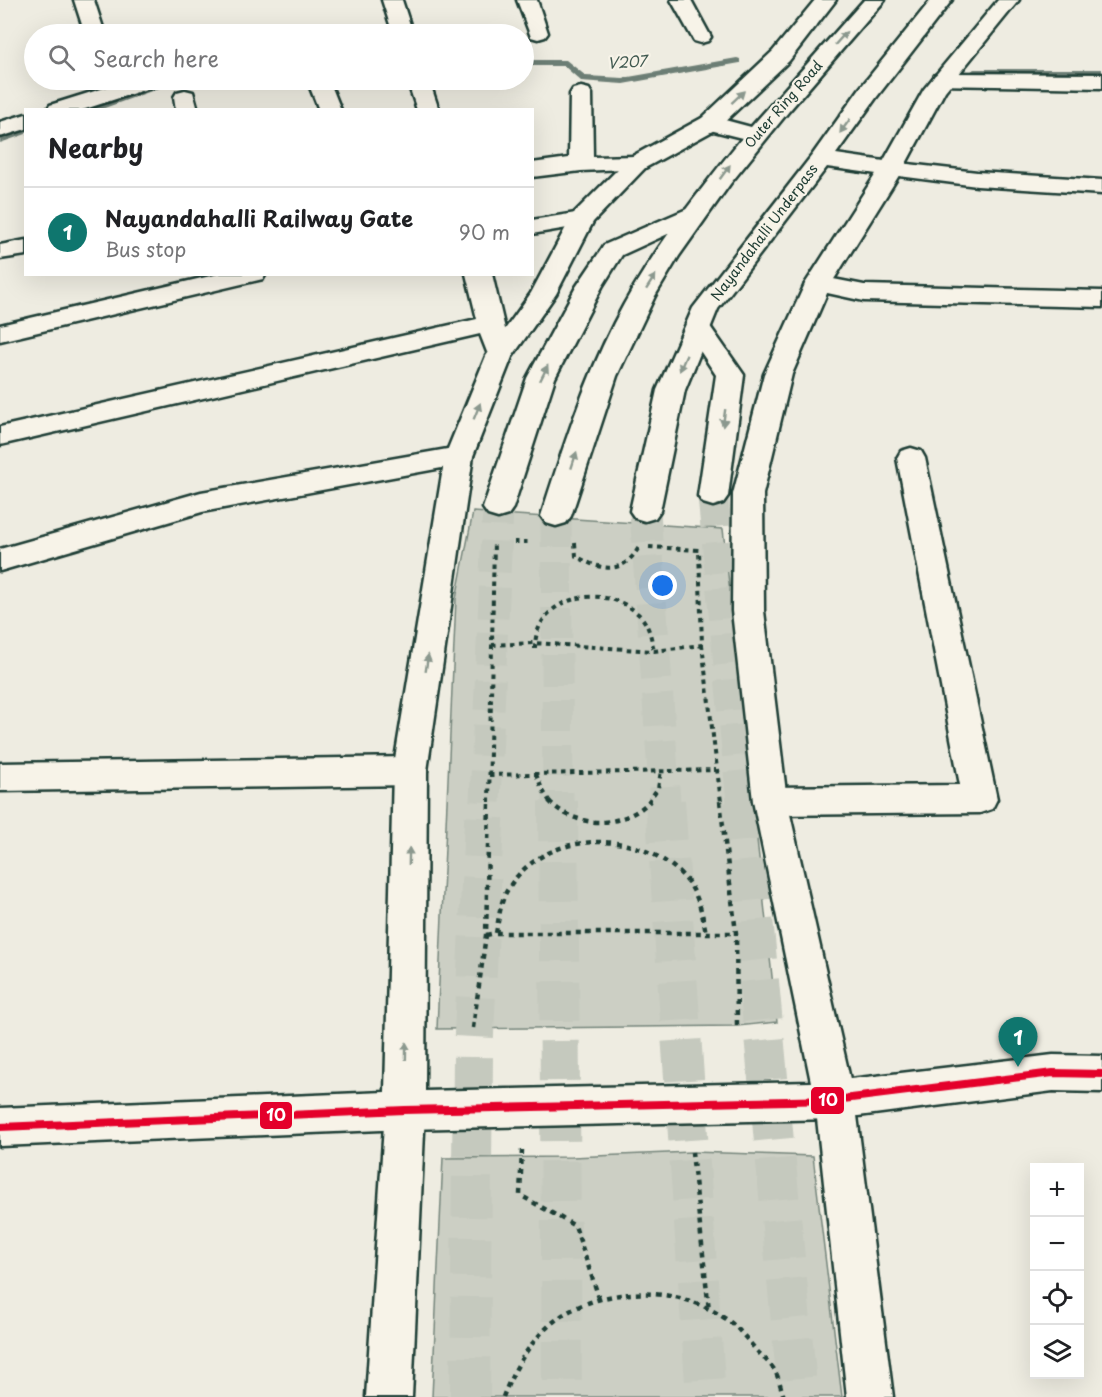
<!DOCTYPE html>
<html lang="en">
<head>
<meta charset="utf-8">
<style>
	:root { --surface:#fff; --page:#f2f2f2; --text:#202124; --muted:#757577; --line:#e0e0e0; --accent:#0f766e }
	body { margin:0; font-family:"Playpen Sans",sans-serif; background:var(--page); color:var(--text) }
	.controls { position:absolute; right:18px; bottom:18px; display:grid; overflow:hidden; border-radius:0px; box-shadow:0 6px 24px #0002 }
	.controls button { width:54px; height:54px; display:grid; place-items:center; padding:0; border:0; border-bottom:2px solid var(--line); background:var(--surface); color:var(--text); font:30px sans-serif }
	.you { position:absolute; left:663px; top:586px; width:21px; height:21px; margin:-15px; border:4px solid #fff; border-radius:50%; background:#1a73e8; box-shadow:0 0 0 9px #1a73e833 }
	.badge { display:grid; place-items:center; width:39px; height:39px; border-radius:50%; background:var(--accent); color:#fff; font-size:20px; font-weight:700 }
	.pin { position:absolute; translate:-50% -50px; filter:drop-shadow(0 2px 3px #0008) }
	.pin::after { content:''; position:absolute; top:32px; width:21px; height:18px; background:inherit; clip-path:polygon(0 0,100% 0,50% 100%) }
	.list { margin:0; padding:0; list-style:none }
	h2 { display:flex; justify-content:space-between; align-items:center; height:78px; margin:0; padding:0 24px; font-size:26px }
	h2 small { font-size:20px; font-weight:400; color:var(--muted) }
	.list li { display:grid; grid-template-columns:39px 1fr auto; gap:18px; align-items:center; box-sizing:border-box; height:90px; padding:0 24px; border-top:2px solid var(--line) }
	.list b { display:block; font-size:22px; white-space:nowrap }
	.list p { margin:0; font-size:20px; white-space:nowrap; color:var(--muted) }
	.list em { font-size:20px; font-style:normal; color:var(--muted) }
	.icon { flex:none; width:33px; height:33px; fill:none; stroke:currentColor; stroke-width:2; stroke-linecap:round; stroke-linejoin:round }
	.map { position:relative; flex:none; width:1102px; height:1397px; overflow:hidden }
	.search { position:absolute; background:var(--surface); box-shadow:0 6px 24px #0002; left:24px; top:24px; width:510px; height:66px; display:flex; align-items:center; gap:15px; box-sizing:border-box; padding:0 21px; border-radius:33px; color:var(--muted); font-size:22px }
	.panel { position:absolute; background:var(--surface); box-shadow:0 6px 24px #0002; left:24px; top:108px; width:510px; height:168px; border-radius:0px }
	.map>svg:first-child { display:block }
	.green { fill:#cccfc4; stroke:#76867c; stroke-width:1.5 }
	.lines { fill:none; stroke-linecap:round; stroke-linejoin:round }
	.stream { fill:#6c7e74; fill-rule:evenodd }
	.tertiary-tunnel-far1 { stroke:#c5c9be; stroke-width:31; stroke-dasharray:31 15; stroke-linecap:butt }
	.tertiary-tunnel { stroke:#c5c9be; stroke-width:40; stroke-dasharray:40 20; stroke-linecap:butt }
	.trunk-tunnel-far1 { stroke:#c5c9be; stroke-width:31; stroke-dasharray:31 15; stroke-linecap:butt }
	.trunk-tunnel { stroke:#c5c9be; stroke-width:40; stroke-dasharray:40 20; stroke-linecap:butt }
	.minor-casing { stroke:#1f3d34; stroke-width:5 }
	.tertiary-casing { stroke:#1f3d34; stroke-width:5 }
	.trunk-casing { stroke:#1f3d34; stroke-width:5 }
	.path-far1 { stroke:#1f3d34; stroke-width:4; stroke-dasharray:4.5 4.5; stroke-linecap:butt }
	.path { stroke:#1f3d34; stroke-width:4.5; stroke-dasharray:5 5; stroke-linecap:butt }
	.minor { fill:#f7f3e8; fill-rule:evenodd }
	.tertiary { fill:#f7f3e8; fill-rule:evenodd }
	.trunk { fill:#f7f3e8; fill-rule:evenodd }
	.bus-1-casing { stroke:#f7f3e8; stroke-width:12 }
	.bus-1 { stroke:#e4002b; stroke-width:8 }
	.oneway { fill:#8b988e }
	.labels { text-anchor:middle; dominant-baseline:central; stroke-width:4.5; stroke-linejoin:round; paint-order:stroke }
	.far-street-label { font-size:14px; fill:#1f3d34; stroke:#f7f3e8 }
	.far-water-label { font-size:15px; font-style:italic; fill:#3f584f; stroke:#f7f3e8 }
	.line-badge { stroke:#f7f3e8; stroke-width:2 }
	.badge-label { font-size:16px; text-anchor:middle; font-weight:bold; fill:#fff }
</style>
</head>
<body>
<div class="map">
<svg width="1102" height="1397" viewBox="0 0 1102 1397">
	<rect width="100%" height="100%" fill="#eeece1"/>
	<filter id="ink" filterUnits="userSpaceOnUse"><feTurbulence type="fractalNoise" baseFrequency=".0167" numOctaves="2"/><feDisplacementMap in="SourceGraphic" scale="12" xChannelSelector="R" yChannelSelector="G"/><feConvolveMatrix kernelMatrix="1 2 1 2 8 2 1 2 1" color-interpolation-filters="sRGB"/></filter>
	<g filter="url(#ink)">
		<!-- green -->
		<path class="green" d="M 473,512 L 723,529 L 777,1022 L 737,1026 L 437,1029 L 456,599 Z
			M 692,1152 L 813,1156 L 842,1397 L 432,1397 L 443,1158 L 572,1157 Z"/>
		<g class="lines">
			<!-- stream -->
			<path class="stream" d="M 737,58 L 740,59 L 740,63 L 623,84 L 581,81 L 564,66 L 524,66 L 524,60 L 566,60 L 586,76 L 623,78 Z
				M 974,69 L 1102,69 L 1102,75 L 971,74 L 970,72 Z
				M 171,80 L 182,80 L 99,110 L 85,110 Z
				M 26,128 L 26,134 L 0,143 L 0,137 Z"/>
			<!-- tertiary-tunnel-far1 -->
			<path class="tertiary-tunnel-far1" d="M 713,496 L 742,802
				M 485,802 L 498,508"/>
			<!-- tertiary-tunnel -->
			<path class="tertiary-tunnel" d="M 742,801 L 798,1397
				M 470,1397 L 473,1055 L 485,801"/>
			<!-- trunk-tunnel-far1 -->
			<path class="trunk-tunnel-far1" d="M 645,511 L 665,802
				M 556,516 L 558,802"/>
			<!-- trunk-tunnel -->
			<path class="trunk-tunnel" d="M 558,801 L 562,1397
				M 665,801 L 706,1397"/>
			<!-- minor casing -->
			<g class="minor-casing">
				<path id="minor" d="M 74,0 L 94,0 L 105,34 L 85,34 Z
					M 382,0 L 402,0 L 413,34 L 393,34 Z
					M 517,0 L 537,0 L 548,33 L 545,37 L 538,39 L 531,37 Z
					M 671,0 L 691,0 L 711,37 L 708,41 L 701,43 L 694,41 Z
					M 943,73 L 1102,74 L 1102,88 L 935,85 L 932,80 L 935,75 Z
					M 130,80 L 162,80 L 159,85 L 82,110 L 47,110 L 50,105 Z
					M 307,80 L 329,80 L 341,110 L 319,110 Z
					M 407,80 L 429,80 L 439,110 L 417,110 Z
					M 581,87 L 589,89 L 592,94 L 593,157 L 637,156 L 645,158 L 649,163 L 645,168 L 581,171 L 532,177 L 532,163 L 569,158 L 570,94 L 573,89 Z
					M 185,90 L 193,92 L 198,110 L 176,110 L 174,97 L 177,92 Z
					M 26,114 L 26,129 L 0,137 L 0,122 Z
					M 891,162 L 977,172 L 1102,180 L 1102,194 L 977,186 L 883,174 L 879,169 L 883,164 Z
					M 582,212 L 591,214 L 594,219 L 591,224 L 532,234 L 532,220 Z
					M 26,240 L 26,255 L 0,259 L 0,245 Z
					M 219,274 L 266,274 L 263,279 L 0,341 L 0,325 Z
					M 466,274 L 492,274 L 509,346 L 505,352 L 496,354 L 487,352 L 480,334 L 0,445 L 0,427 L 477,319 Z
					M 818,276 L 864,285 L 1102,291 L 1102,307 L 864,301 L 809,289 L 805,284 L 809,279 Z
					M 459,447 L 469,449 L 473,456 L 469,463 L 202,512 L 0,571 L 0,549 L 201,492 Z
					M 911,448 L 921,451 L 925,458 L 997,799 L 992,809 L 980,813 L 770,815 L 758,811 L 753,801 L 758,791 L 770,787 L 960,785 L 897,458 L 901,451 Z
					M 410,757 L 422,761 L 427,771 L 422,781 L 410,785 L 0,791 L 0,763 Z
					M 835,1081 L 849,1087 L 855,1100 L 893,1397 L 847,1397 L 815,1100 L 821,1087 Z
					M 405,1091 L 419,1097 L 425,1110 L 412,1397 L 366,1397 L 385,1110 L 391,1097 Z"/>
			</g>
			<!-- tertiary casing -->
			<g class="tertiary-casing">
				<path id="tertiary" d="M 815,0 L 836,0 L 789,61 L 718,128 L 645,168 L 593,222 L 556,294 L 512,357 L 473,456 L 427,771 L 425,1091 L 811,1082 L 753,801 L 732,611 L 733,494 L 764,374 L 805,284 L 879,169 L 924,89 L 998,0 L 1019,0 L 945,91 L 903,169 L 831,284 L 792,374 L 763,494 L 764,611 L 787,801 L 850,1079 L 1053,1055 L 1102,1056 L 1102,1092 L 1053,1091 L 835,1119 L 405,1129 L 0,1146 L 0,1108 L 385,1092 L 393,771 L 445,456 L 486,356 L 531,293 L 573,214 L 629,158 L 702,118 L 773,51 Z
					M 696,205 L 705,207 L 708,212 L 705,217 L 622,255 L 602,287 L 555,378 L 513,508 L 508,515 L 498,518 L 488,515 L 483,508 L 527,378 L 576,287 L 601,250 L 604,245 Z
					M 698,320 L 707,322 L 744,375 L 728,496 L 723,503 L 713,506 L 703,503 L 698,496 L 716,375 L 685,328 L 689,322 Z"/>
			</g>
			<!-- trunk casing -->
			<g class="trunk-casing">
				<path id="trunk" d="M 864,0 L 885,0 L 789,111 L 730,184 L 679,256 L 655,296 L 617,376 L 571,516 L 566,523 L 556,526 L 546,523 L 541,516 C 562,451 583,384 614,323 C 648,256 695,196 742,138 L 702,128 L 699,123 L 702,118 L 710,116 L 751,127 Z
					M 931,0 L 952,0 L 876,98 L 836,154 L 891,162 L 899,164 L 903,169 L 899,174 L 891,176 L 827,167 L 718,309 L 685,390 L 660,511 L 655,518 L 645,521 L 635,518 L 630,511 L 657,390 L 693,308 L 813,154 L 860,88 Z"/>
			</g>
			<!-- path-far1 -->
			<path class="path-far1" d="M 514,542 L 530,542
				M 575,543 L 576,556 C 601,571 623,575 639,547 L 642,547
				M 649,547 L 699,550 L 702,645 L 721,802
				M 492,645 L 535,643 L 654,651 L 702,645
				M 535,649 C 534,596 603,582 637,613 C 649,623 651,637 654,651
				M 536,774 L 542,789 L 550,802
				M 489,775 L 716,770
				M 489,802 L 494,541
				M 648,802 L 658,788 L 661,771"/>
			<!-- path -->
			<path class="path" d="M 549,801 C 576,829 622,829 650,801
				M 720,801 L 736,933 L 737,1026
				M 496,933 C 499,919 500,901 508,889 C 544,828 645,827 688,882 C 699,897 703,916 706,934
				M 486,935 L 496,933 L 736,933
				M 473,1028 L 486,935 L 489,801
				M 522,1150 L 520,1195 L 575,1226 L 599,1298
				M 692,1152 L 709,1310
				M 503,1397 C 515,1365 537,1329 568,1312 C 618,1284 691,1287 736,1327 C 743,1334 750,1343 757,1351 C 763,1357 771,1364 775,1371 C 779,1378 781,1389 784,1397"/>
			<!-- minor -->
			<use href="#minor" class="minor"/>
			<!-- tertiary -->
			<use href="#tertiary" class="tertiary"/>
			<!-- trunk -->
			<use href="#trunk" class="trunk"/>
			<!-- bus-1 casing -->
			<g class="bus-1-casing">
				<path id="bus-1" d="M 0,1127 L 405,1110 L 835,1100 L 1053,1073 L 1102,1074"/>
			</g>
			<!-- bus-1 -->
			<use href="#bus-1" class="bus-1"/>
		</g>
		<!-- one-way arrows -->
		<defs><path id="oneway-solid" d="M-6-.8H1V-3.2L6.5 0L1 3.2V.8H-6Z" transform="scale(1.5)"/></defs>
		<g class="oneway">
			<use href="#oneway-solid" transform="translate(841 38) rotate(-48)"/>
			<use href="#oneway-solid" transform="translate(738 97) rotate(-43)"/>
			<use href="#oneway-solid" transform="translate(845 126) rotate(126)"/>
			<use href="#oneway-solid" transform="translate(725 172) rotate(-54)"/>
			<use href="#oneway-solid" transform="translate(651 282) rotate(-57)"/>
			<use href="#oneway-solid" transform="translate(683 363) rotate(113)"/>
			<use href="#oneway-solid" transform="translate(544 373) rotate(-64)"/>
			<use href="#oneway-solid" transform="translate(477 411) rotate(-68)"/>
			<use href="#oneway-solid" transform="translate(724 418) rotate(98)"/>
			<use href="#oneway-solid" transform="translate(574 460) rotate(-72)"/>
			<use href="#oneway-solid" transform="translate(427 663) rotate(-81)"/>
			<use href="#oneway-solid" transform="translate(409 856) rotate(-89)"/>
			<use href="#oneway-solid" transform="translate(406 1051) rotate(-89)"/>
		</g>
	</g>
	<g class="labels">
		<!-- far-street labels -->
		<g class="far-street-label">
			<text transform="translate(783 104) rotate(-49)">Outer Ring Road</text>
			<text transform="translate(764 232) rotate(-53)">Nayandahalli Underpass</text>
		</g>
		<!-- far-water labels -->
		<g class="far-water-label">
			<text transform="translate(627 61) rotate(-4)">V207</text>
		</g>
	</g>
	<g class="line-badge">
		<rect x="810" y="1086" width="35" height="29" rx="6" fill="#e4002b"/>
		<rect x="259" y="1101" width="34" height="29" rx="6" fill="#e4002b"/>
	</g>
	<g class="badge-label">
		<text x="828" y="1106">10</text>
		<text x="276" y="1121">10</text>
	</g>
</svg>
<div class="controls">
<button>+</button>
<button>−</button>
<button><svg class="icon" aria-label="locate" viewBox="0 0 24 24"><circle cx="12" cy="12" r="6"/><path d="M12 2v4M12 18v4M2 12h4M18 12h4"/></svg></button>
<button><svg class="icon" aria-label="layers" viewBox="0 0 24 24"><path d="M12 4l9 5-9 5-9-5zM3 14l9 5 9-5"/></svg></button>
</div>
<div class="you"></div>
<div class="pin badge" style="left:1018px;top:1067px">1</div>
<div class="search"><svg class="icon" aria-label="search" viewBox="0 0 24 24"><circle cx="10" cy="10" r="6"/><path d="M15 15l6 6"/></svg>Search here</div>
<section class="panel">
<h2>Nearby<small></small></h2>
<ul class="list">
<li><span class="badge">1</span><div><b>Nayandahalli Railway Gate</b><p>Bus stop</p></div><em>90 m</em></li>
</ul>
</section>
</div>
</body>
</html>
